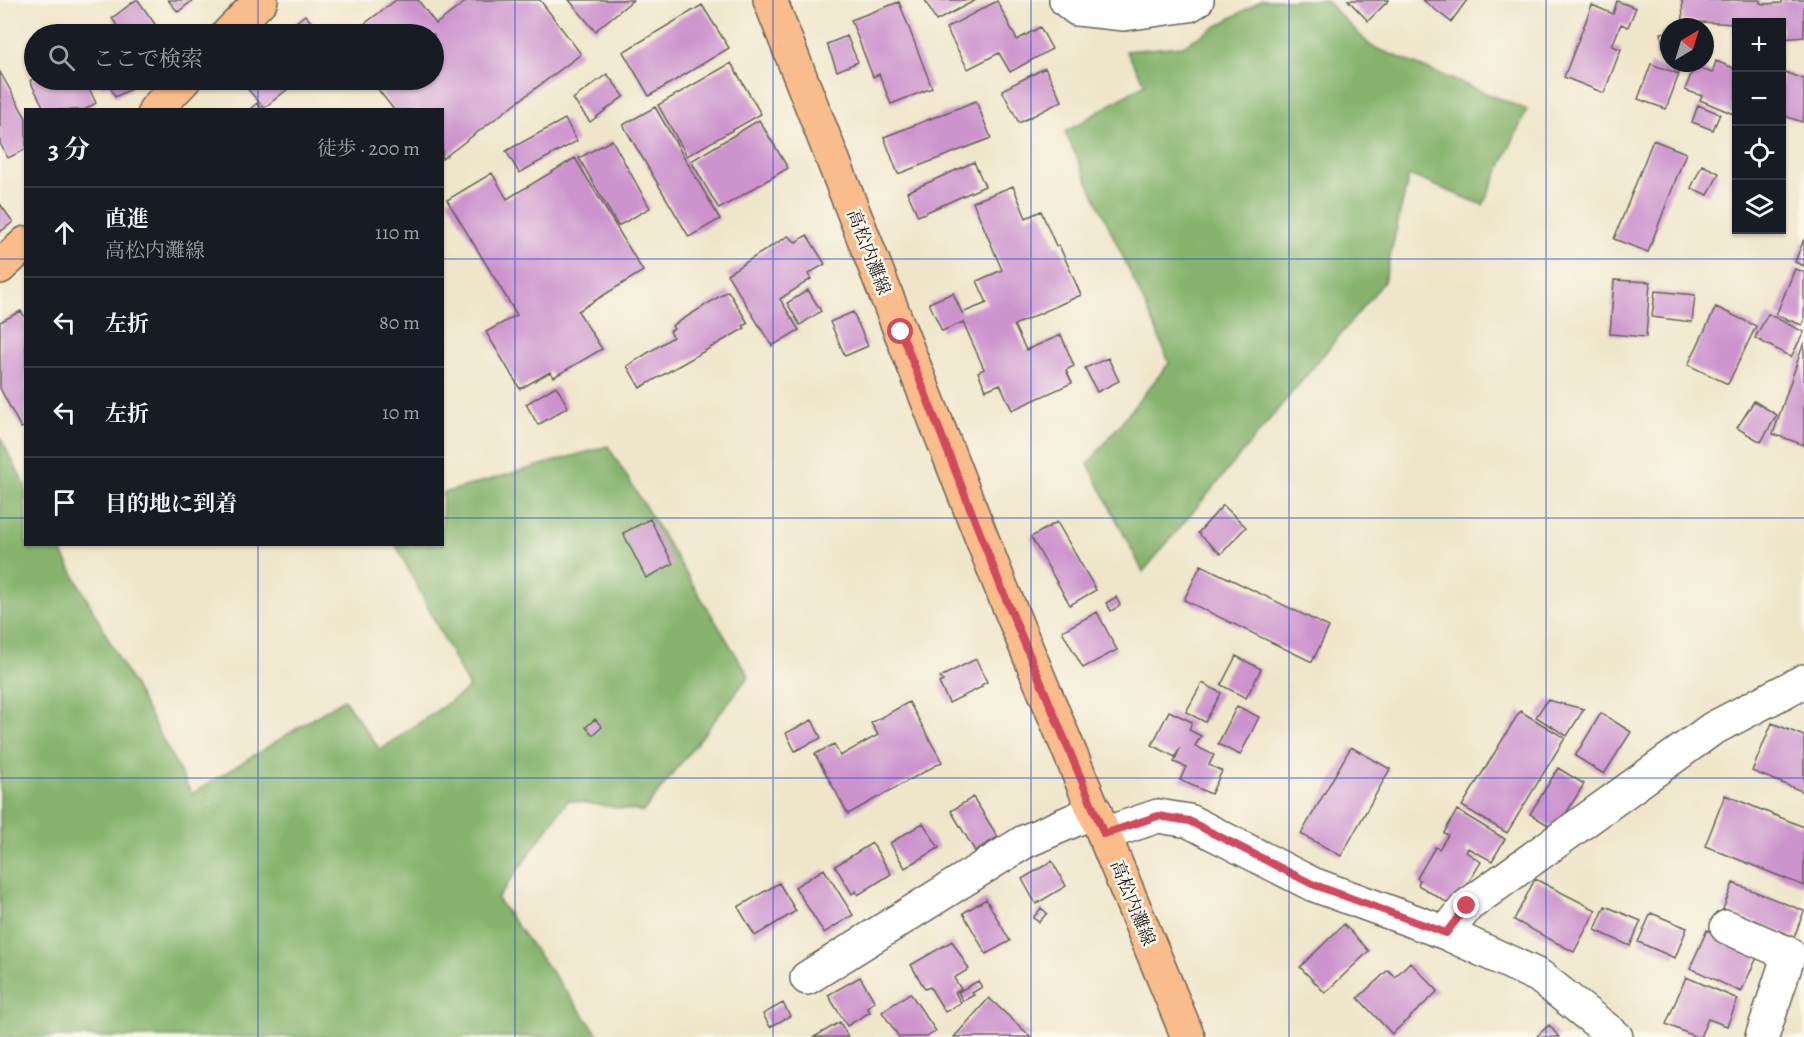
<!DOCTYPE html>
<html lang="ja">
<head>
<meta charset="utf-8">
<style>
	:root { --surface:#171b24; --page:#20242c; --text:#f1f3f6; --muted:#9ea1a6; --line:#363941 }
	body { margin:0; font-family:Alegreya,"Noto Serif JP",serif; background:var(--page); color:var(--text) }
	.controls { position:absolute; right:18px; top:18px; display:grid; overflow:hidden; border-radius:0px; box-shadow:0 2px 4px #0004 }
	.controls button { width:54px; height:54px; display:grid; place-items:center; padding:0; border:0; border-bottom:2px solid var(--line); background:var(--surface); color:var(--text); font:30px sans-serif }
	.compass { position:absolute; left:1660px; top:18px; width:54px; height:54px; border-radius:50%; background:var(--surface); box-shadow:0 2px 4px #0004; rotate:38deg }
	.stop { position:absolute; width:18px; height:18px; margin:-14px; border:4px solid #d1495b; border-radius:50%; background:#fff }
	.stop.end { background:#d1495b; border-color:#fff; box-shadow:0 2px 6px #0008 }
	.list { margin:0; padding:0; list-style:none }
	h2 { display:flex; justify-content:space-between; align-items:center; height:78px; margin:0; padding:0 24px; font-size:26px }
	h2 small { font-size:20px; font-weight:400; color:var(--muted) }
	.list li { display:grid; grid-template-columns:39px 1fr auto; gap:18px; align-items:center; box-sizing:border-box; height:90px; padding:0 24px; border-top:2px solid var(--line) }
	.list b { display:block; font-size:22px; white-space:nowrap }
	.list p { margin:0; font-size:20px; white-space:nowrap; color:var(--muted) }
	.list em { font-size:20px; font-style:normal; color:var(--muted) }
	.icon { flex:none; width:33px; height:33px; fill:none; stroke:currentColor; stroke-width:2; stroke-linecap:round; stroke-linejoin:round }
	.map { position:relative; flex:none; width:1804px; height:1037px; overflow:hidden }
	.search { position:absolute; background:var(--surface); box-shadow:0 2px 4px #0004; left:24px; top:24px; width:420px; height:66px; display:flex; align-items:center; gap:15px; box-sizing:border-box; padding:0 21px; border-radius:33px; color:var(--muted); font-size:22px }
	.panel { position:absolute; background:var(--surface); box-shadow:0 2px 4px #0004; left:24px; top:108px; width:420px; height:438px; border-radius:0px }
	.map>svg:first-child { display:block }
	.forest { fill:#86b46d; stroke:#516844; stroke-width:1.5 }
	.building { fill:#cc93cd }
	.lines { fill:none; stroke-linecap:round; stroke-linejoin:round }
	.minor-casing { stroke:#666359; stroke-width:36 }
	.major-casing { stroke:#666359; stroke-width:36 }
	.minor { stroke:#fff; stroke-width:33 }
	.major { stroke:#f9bc8a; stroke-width:33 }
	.route { stroke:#d1495b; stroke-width:8 }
	.grid { fill:none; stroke:#1d4ed8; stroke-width:1.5; stroke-opacity:0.55 }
	.labels { text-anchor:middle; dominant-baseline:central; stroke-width:5; stroke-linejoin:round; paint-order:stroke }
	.street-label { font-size:18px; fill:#1c1c1c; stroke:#fbf7ec }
</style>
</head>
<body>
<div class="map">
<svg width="1804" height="1037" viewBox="0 0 1804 1037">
	<rect width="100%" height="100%" fill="#fbf7ec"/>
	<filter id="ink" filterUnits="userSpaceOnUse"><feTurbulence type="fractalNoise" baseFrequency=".0167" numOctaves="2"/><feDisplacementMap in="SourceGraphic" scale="12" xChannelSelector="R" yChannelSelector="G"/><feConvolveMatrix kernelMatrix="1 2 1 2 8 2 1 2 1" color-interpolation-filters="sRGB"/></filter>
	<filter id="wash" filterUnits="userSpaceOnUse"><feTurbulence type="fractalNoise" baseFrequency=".008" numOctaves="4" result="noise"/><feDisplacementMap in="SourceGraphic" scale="24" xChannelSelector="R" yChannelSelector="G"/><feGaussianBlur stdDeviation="1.35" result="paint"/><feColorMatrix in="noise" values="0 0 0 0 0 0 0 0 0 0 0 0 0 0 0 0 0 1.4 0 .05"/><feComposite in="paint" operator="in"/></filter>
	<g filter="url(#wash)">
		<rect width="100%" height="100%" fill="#efe6ca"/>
		<!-- forest -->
		<path class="forest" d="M 1262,0 L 1325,0 L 1371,46 L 1527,110 L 1483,205 L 1409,175 L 1384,282 L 1143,572 L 1088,464 L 1169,363 L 1153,322 L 1065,132 L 1145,84 L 1126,51 L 1183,46 Z
			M 0,437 L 25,485 L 26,544 L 58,545 L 192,794 L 344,699 L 380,750 L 469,688 L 396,545 L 442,544 L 443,493 L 608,446 L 749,676 L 643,812 L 568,800 L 497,899 L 600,1037 L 0,1037 Z"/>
		<g id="blocks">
			<!-- building -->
			<path class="building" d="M 136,0 L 138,0 L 162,34 L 122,34 L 112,18 Z
				M 168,0 L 193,0 L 178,12 Z
				M 396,0 L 418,0 L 436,24 L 468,0 L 540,0 L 581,54 L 442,159 L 442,110 L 394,110 L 371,80 L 434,80 L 434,34 L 351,34 Z
				M 569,0 L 633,0 L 595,31 Z
				M 925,0 L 976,0 L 936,21 Z
				M 1348,0 L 1389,0 L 1368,21 Z
				M 1423,0 L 1467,0 L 1451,22 Z
				M 1682,0 L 1760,0 L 1760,3 L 1764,4 L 1782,3 L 1782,0 L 1804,0 L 1804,37 L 1782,39 L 1782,22 L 1773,22 L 1773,20 L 1761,19 L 1761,22 L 1736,22 L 1736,33 L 1733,33 L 1735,24 L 1683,21 Z
				M 997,1 L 1017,40 L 1040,27 L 1052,49 L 1010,72 L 999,53 L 968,69 L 946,28 Z
				M 1617,1 L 1636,8 L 1628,27 L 1621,24 L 1612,46 L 1621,49 L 1604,93 L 1564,77 L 1592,5 L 1613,14 Z
				M 899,2 L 932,88 L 891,104 L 879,74 L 873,77 L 851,20 Z
				M 702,5 L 729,48 L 649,96 L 623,52 Z
				M 305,15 L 322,34 L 281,34 Z
				M 1669,32 L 1669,49 L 1663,49 L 1661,33 Z
				M 847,36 L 858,62 L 837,71 L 827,44 Z
				M 1716,61 L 1736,69 L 1736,115 L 1700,100 L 1702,96 L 1685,90 L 1694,66 L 1712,73 Z
				M 731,63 L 761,114 L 687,156 L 658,105 Z
				M 1651,64 L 1679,74 L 1666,109 L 1638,99 Z
				M 1045,68 L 1062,101 L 1019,123 L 1002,90 Z
				M 1782,71 L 1804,79 L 1804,116 L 1802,122 L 1782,115 Z
				M 0,72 L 26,118 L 26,149 L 8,158 L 0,143 Z
				M 607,74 L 624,96 L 590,122 L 573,99 Z
				M 34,78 L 126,80 L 131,89 L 115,97 L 109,84 L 102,87 L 98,80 L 88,86 L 96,103 L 84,110 L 45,110 L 30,81 Z
				M 240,80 L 299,80 L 264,108 Z
				M 976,101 L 991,138 L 898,174 L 884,137 Z
				M 257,103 L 262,110 L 249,110 Z
				M 1698,105 L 1720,114 L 1713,130 L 1692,122 Z
				M 655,107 L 720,219 L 689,237 L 623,125 Z
				M 565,119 L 577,141 L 519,173 L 506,151 Z
				M 759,120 L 788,168 L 719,209 L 691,161 Z
				M 612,140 L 650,208 L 618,226 L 579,158 Z
				M 1653,140 L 1686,153 L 1648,252 L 1614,239 Z
				M 575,158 L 643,271 L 578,311 L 602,349 L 554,377 L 550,372 L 520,389 L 486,332 L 517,315 L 447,200 L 492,173 L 507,199 Z
				M 974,162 L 985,186 L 918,216 L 907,192 Z
				M 1702,165 L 1719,173 L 1708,195 L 1691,188 Z
				M 1013,186 L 1026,218 L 1041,211 L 1056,246 L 1059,245 L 1081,295 L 1014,325 L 1026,350 L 1061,335 L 1074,366 L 1066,370 L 1072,383 L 1012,410 L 1000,384 L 986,390 L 978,372 L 984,369 L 963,322 L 942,331 L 929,303 L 953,293 L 962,313 L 987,303 L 977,281 L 1002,270 L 973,202 Z
				M 0,204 L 13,222 L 0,232 Z
				M 807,235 L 825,264 L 808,274 L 811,279 L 780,299 L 799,330 L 772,346 L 727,274 L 788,236 L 796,242 Z
				M 1804,239 L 1804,266 L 1795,262 Z
				M 1795,269 L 1804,272 L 1804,321 L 1802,325 L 1776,315 Z
				M 1614,280 L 1650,282 L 1646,337 L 1610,334 Z
				M 808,290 L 821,311 L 800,325 L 787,303 Z
				M 728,291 L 748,323 L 743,326 L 745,328 L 640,388 L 627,366 L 673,337 L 670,331 L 674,329 L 672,326 Z
				M 1655,291 L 1695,295 L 1692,322 L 1652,317 Z
				M 1716,307 L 1756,326 L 1728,384 L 1688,365 Z
				M 21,311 L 26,319 L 26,426 L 21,428 L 0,388 L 0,322 Z
				M 853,312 L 868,346 L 845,356 L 830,322 Z
				M 1768,314 L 1804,332 L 1791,357 L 1755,338 Z
				M 1804,342 L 1804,445 L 1773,434 Z
				M 1108,358 L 1119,381 L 1097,392 L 1085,368 Z
				M 556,386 L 568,407 L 538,425 L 526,404 Z
				M 1754,401 L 1777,415 L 1761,442 L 1737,428 Z
				M 1223,505 L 1246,527 L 1221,554 L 1198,533 Z
				M 650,519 L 673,564 L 646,578 L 623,533 Z
				M 1057,522 L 1096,590 L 1070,605 L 1031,537 Z
				M 1201,565 L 1329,627 L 1312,662 L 1184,600 Z
				M 1116,597 L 1120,605 L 1111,611 L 1106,603 Z
				M 1097,612 L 1117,650 L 1083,668 L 1062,631 Z
				M 1236,656 L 1261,669 L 1246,698 L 1221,685 Z
				M 976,659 L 987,682 L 981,685 L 982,687 L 949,703 L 939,683 L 943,681 L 940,677 Z
				M 1202,683 L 1221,693 L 1205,722 L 1186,712 Z
				M 1547,700 L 1584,709 L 1567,736 L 1536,717 Z
				M 909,702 L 942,762 L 848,814 L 815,754 L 834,744 L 840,756 L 878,735 L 871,723 Z
				M 1237,706 L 1259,717 L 1240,755 L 1218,744 Z
				M 1169,711 L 1192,722 L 1189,730 L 1201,736 L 1195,746 L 1214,755 L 1209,765 L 1222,771 L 1211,794 L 1180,780 L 1186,767 L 1174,762 L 1180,748 L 1175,757 L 1152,745 Z
				M 1520,711 L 1565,738 L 1507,833 L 1462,806 Z
				M 1601,713 L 1631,732 L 1604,774 L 1575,756 Z
				M 595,719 L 602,727 L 593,735 L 586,727 Z
				M 812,720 L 821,738 L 795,751 L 786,733 Z
				M 1772,723 L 1804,736 L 1804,792 L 1752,771 Z
				M 1351,747 L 1390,769 L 1341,856 L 1301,834 Z
				M 1558,768 L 1584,784 L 1556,830 L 1530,814 Z
				M 1725,795 L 1804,827 L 1804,886 L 1705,846 Z
				M 973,797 L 998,837 L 975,851 L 951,811 Z
				M 1457,810 L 1505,839 L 1492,861 L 1468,848 L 1466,852 L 1481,862 L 1454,907 L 1418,885 L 1420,880 L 1417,878 L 1435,847 L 1439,849 L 1448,835 L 1444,833 Z
				M 923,823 L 939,848 L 905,868 L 890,843 Z
				M 872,843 L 891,874 L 858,895 L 856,891 L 852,894 L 835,866 Z
				M 1052,861 L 1066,886 L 1036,904 L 1022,879 Z
				M 824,869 L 853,915 L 824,933 L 795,887 Z
				M 1535,879 L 1596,910 L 1574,952 L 1514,920 Z
				M 779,883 L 796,911 L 755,936 L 738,907 Z
				M 1733,883 L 1804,911 L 1794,937 L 1723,909 Z
				M 986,899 L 1010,941 L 986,954 L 963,913 Z
				M 1605,906 L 1641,921 L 1630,946 L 1595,930 Z
				M 1041,908 L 1047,913 L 1039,922 L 1033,918 Z
				M 1651,913 L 1687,928 L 1675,958 L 1638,942 Z
				M 1344,924 L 1369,951 L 1325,993 L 1300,967 Z
				M 1707,930 L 1759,953 L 1741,992 L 1690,968 Z
				M 952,941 L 969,969 L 954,978 L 961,989 L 955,992 L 961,1003 L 945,1012 L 930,987 L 925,989 L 911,965 Z
				M 1410,962 L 1438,991 L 1392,1034 L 1358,998 L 1388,970 L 1395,977 Z
				M 860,977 L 875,1002 L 867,1007 L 870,1012 L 847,1026 L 828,995 Z
				M 1686,977 L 1738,999 L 1727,1026 L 1708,1019 L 1700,1037 L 1696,1037 L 1666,1024 Z
				M 978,981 L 982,987 L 972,993 L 974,995 L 963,1001 L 958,992 Z
				M 910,993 L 936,1031 L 927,1037 L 899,1037 L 882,1012 Z
				M 989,998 L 1031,1037 L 954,1037 Z
				M 783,1003 L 790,1016 L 770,1027 L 763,1014 Z
				M 840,1022 L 848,1037 L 814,1037 Z
				M 1549,1025 L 1559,1037 L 1536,1037 Z"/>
		</g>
	</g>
	<g filter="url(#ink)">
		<use href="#blocks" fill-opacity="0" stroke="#666359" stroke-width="1.5"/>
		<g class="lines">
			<!-- minor casing -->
			<g class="minor-casing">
				<path id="minor" d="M 1066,0 L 1077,9 L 1124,14 L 1189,5 L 1197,0
					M 1104,834 L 1158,816 L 1189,821 L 1312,884 L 1446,933 L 1539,976 L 1616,1037
					M 1727,927 L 1789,954 L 1762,1037
					M 1446,933 L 1467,906 L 1712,729 L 1804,681
					M 807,978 L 1024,842 L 1095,811"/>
			</g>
			<!-- major casing -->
			<g class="major-casing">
				<path id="major" d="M 770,0 L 1001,587 L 1188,1037
					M 228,34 L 261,0
					M 155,110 L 184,80
					M 0,267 L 26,243"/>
			</g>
			<!-- minor -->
			<use href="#minor" class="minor"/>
			<!-- major -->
			<use href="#major" class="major"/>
		</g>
	</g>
	<g class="lines" filter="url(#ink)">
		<!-- route -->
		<path class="route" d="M 901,332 L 1001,587 L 1104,834 L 1158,816 L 1189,821 L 1312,884 L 1446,933 L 1467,906"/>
	</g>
	<!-- grid -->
	<path class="grid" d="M 258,0 L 258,34M 515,0 L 515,1037M 773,0 L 773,1037M 1031,0 L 1031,1037M 1289,0 L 1289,1037M 1546,0 L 1546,1037M 258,80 L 258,110M 0,259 L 26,259M 442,259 L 1804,259M 0,518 L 26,518M 442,518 L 1804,518M 258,544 L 258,1037M 0,778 L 1804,778"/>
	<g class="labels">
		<!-- street labels -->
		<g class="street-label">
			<text transform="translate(869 252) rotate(69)">高松内灘線</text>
			<text transform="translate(1133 903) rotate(68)">高松内灘線</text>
		</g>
	</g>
</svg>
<div class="controls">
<button>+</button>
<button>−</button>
<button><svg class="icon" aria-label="locate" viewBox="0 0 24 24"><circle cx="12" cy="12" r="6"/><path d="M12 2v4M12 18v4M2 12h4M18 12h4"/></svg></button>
<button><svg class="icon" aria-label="layers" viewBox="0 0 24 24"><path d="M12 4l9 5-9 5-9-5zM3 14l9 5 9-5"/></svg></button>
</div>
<svg class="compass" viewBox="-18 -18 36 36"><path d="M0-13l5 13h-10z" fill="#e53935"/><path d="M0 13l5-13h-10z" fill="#9ea1a6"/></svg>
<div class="stop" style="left:901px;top:332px"></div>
<div class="stop end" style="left:1467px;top:906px"></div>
<div class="search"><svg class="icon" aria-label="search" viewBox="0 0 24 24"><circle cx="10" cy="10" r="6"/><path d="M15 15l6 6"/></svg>ここで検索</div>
<section class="panel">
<h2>3 分<small>徒歩 · 200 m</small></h2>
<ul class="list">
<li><svg class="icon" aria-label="ahead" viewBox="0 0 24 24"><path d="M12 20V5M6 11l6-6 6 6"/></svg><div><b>直進</b><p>高松内灘線</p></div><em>110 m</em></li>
<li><svg class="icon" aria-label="left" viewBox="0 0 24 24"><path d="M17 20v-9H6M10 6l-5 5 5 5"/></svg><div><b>左折</b></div><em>80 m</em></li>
<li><svg class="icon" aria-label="left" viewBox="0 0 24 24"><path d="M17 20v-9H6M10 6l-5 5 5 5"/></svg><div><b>左折</b></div><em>10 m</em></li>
<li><svg class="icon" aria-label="arrive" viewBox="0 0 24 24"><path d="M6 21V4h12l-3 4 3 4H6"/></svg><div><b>目的地に到着</b></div></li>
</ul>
</section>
</div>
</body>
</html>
